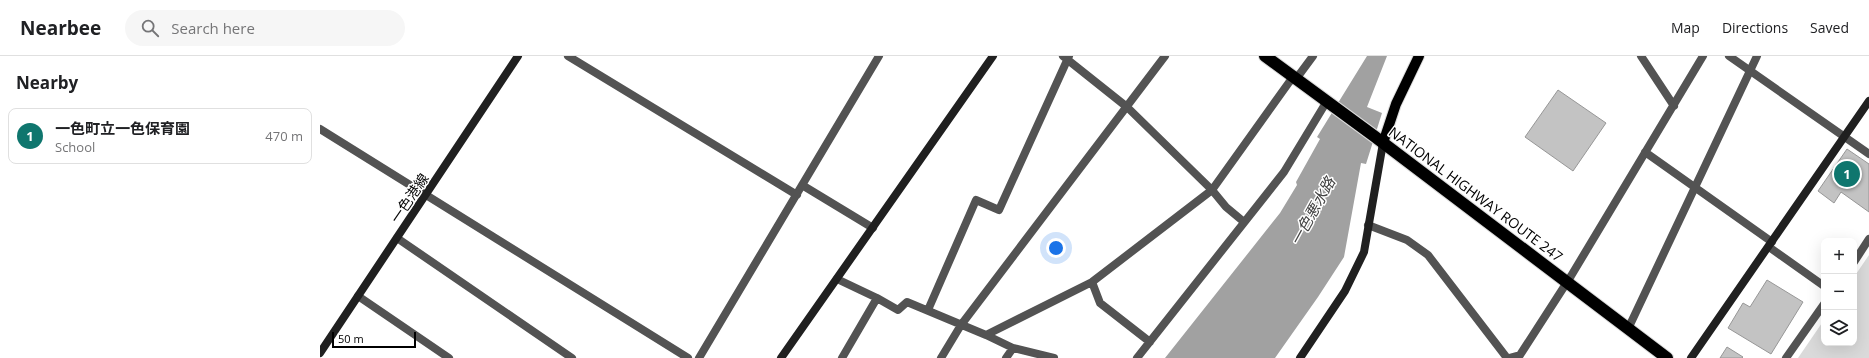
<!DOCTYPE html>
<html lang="en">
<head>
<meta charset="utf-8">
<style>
	:root { --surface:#fff; --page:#f6f6f6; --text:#202124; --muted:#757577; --line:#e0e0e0; --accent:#0f766e }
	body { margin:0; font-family:"Open Sans","Noto Sans JP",sans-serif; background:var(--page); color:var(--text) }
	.controls { position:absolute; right:12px; bottom:12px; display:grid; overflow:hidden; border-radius:8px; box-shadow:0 4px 16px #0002 }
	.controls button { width:36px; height:36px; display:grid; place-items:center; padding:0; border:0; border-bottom:1px solid var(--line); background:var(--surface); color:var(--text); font:20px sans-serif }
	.scale { position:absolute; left:12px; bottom:10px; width:84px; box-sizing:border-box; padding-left:4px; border:2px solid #000; border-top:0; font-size:11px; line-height:14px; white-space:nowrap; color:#000; -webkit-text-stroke:3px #fff; paint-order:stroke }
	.you { position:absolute; left:736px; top:192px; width:14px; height:14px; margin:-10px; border:3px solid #fff; border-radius:50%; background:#1a73e8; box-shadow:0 0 0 6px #1a73e833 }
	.badge { display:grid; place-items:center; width:26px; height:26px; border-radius:50%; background:var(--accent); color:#fff; font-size:13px; font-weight:700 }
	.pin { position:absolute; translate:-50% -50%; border:2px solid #fff; box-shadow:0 1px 4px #0006 }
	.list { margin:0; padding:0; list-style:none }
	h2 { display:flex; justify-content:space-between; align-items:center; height:52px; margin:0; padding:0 16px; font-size:17px }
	h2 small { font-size:13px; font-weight:400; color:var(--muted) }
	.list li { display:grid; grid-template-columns:26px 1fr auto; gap:12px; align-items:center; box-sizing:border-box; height:56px; margin:0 8px 8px; padding:0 8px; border:1px solid var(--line); border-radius:8px }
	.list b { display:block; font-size:15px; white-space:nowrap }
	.list p { margin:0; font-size:13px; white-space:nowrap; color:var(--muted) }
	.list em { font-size:13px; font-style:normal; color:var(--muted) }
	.icon { flex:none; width:22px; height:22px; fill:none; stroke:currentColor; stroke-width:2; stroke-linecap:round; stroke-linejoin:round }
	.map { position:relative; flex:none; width:1549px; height:302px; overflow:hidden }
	header { display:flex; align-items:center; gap:24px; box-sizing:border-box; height:56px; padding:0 20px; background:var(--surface); border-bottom:1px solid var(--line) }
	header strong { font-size:19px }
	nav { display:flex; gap:22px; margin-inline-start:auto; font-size:14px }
	.search { width:280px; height:36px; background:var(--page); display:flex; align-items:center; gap:10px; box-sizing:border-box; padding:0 14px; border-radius:22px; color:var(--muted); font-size:15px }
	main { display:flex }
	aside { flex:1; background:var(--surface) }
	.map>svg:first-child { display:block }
	.green { fill:#dadada }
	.water { fill:#a1a1a1 }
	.building { fill:#c3c3c3; stroke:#979797 }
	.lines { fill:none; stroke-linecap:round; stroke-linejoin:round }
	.primary-casing { stroke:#dbdbdb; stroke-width:12 }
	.highway-casing { stroke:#dbdbdb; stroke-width:14 }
	.street { stroke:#535353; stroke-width:8 }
	.secondary { stroke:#202020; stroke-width:8 }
	.primary { stroke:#000; stroke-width:10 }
	.highway { stroke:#000; stroke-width:12 }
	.labels { text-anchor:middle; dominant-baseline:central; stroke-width:3; stroke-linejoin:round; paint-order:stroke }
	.street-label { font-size:14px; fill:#000; stroke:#fff }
	.water-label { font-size:15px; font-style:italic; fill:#424242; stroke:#fff }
</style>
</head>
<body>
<header>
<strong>Nearbee</strong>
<div class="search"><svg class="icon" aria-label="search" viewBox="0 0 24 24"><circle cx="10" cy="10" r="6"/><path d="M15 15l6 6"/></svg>Search here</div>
<nav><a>Map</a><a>Directions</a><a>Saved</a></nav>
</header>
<main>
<aside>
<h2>Nearby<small></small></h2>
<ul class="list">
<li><span class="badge">1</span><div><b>一色町立一色保育園</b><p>School</p></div><em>470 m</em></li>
</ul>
</aside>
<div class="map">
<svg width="1549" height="302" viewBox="0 0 1549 302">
	<rect width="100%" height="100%" fill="#fff"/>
	<!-- green -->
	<path class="green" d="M 1549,199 L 1549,302 L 1478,302 L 1504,264 L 1504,287 L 1534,287 L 1534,221 Z"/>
	<!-- water -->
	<path class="water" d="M 1047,0 L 1067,0 L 1047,51 L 1062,57 L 1046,108 L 1041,107 L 1024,201 L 998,241 L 955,302 L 845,302 L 960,157 L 977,129 L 976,126 L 1000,83 L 997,81 Z"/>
	<!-- building -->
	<path class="building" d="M 1238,34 L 1286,67 L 1253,115 L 1205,81 Z
		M 1527,93 L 1549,108 L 1549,156 L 1521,136 L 1514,147 L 1498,135 Z
		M 1447,224 L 1483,246 L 1451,298 L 1408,272 L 1423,247 L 1430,251 Z
		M 1407,291 L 1423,301 L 1422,302 L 1400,302 Z"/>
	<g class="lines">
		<!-- primary casing -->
		<g class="primary-casing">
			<path id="primary" d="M 1063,87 L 1076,48 L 1099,0"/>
		</g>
		<!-- highway casing -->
		<g class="highway-casing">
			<path id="highway" d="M 945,0 L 1054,80 L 1347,302"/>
		</g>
		<!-- street -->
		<path class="street" d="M 248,0 L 477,139
			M 743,0 L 807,51 L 892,134 L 906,151 L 924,166
			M 1321,0 L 1354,50
			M 1409,0 L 1549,98
			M 0,73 L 368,302
			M 1325,96 L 1452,186
			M 482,129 L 553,172
			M 1048,169 L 1087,184 L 1108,199 L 1187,302
			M 77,182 L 252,302
			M 1449,191 L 1504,230
			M 1534,206 L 1549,183
			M 517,223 L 557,242 L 578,254 L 587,246 L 666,279 L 772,226 L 892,134 L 970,25 L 976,23 L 993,0
			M 772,226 L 780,247 L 830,286
			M 38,240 L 129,302
			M 608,254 L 656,144 L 679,154 L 749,0
			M 1308,273 L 1437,0
			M 666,279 L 693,292 L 734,302
			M 379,302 L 559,0
			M 522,302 L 557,242
			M 621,302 L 641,269 L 845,0
			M 686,302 L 693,292
			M 817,302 L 964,116 L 1007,45
			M 1189,302 L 1200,299 L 1251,220 L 1383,0
			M 1466,302 L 1504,248"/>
		<!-- secondary -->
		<path class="secondary" d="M 0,297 L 198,0
			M 461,302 L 673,0
			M 980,302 L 1025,235 L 1044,196 L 1063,87
			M 1371,302 L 1549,45"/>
		<!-- primary -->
		<use href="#primary" class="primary"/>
		<!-- highway -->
		<use href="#highway" class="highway"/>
	</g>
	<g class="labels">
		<!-- street labels -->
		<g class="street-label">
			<text transform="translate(1156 138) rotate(37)">NATIONAL HIGHWAY ROUTE 247</text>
			<text transform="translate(89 142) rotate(-56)">一色港線</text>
		</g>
		<!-- water labels -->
		<g class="water-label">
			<text transform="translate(992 155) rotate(-61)">一色悪水路</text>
		</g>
	</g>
</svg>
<div class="controls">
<button>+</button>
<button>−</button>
<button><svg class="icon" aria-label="layers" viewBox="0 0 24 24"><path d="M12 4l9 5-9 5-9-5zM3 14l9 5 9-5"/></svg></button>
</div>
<div class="scale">50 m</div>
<div class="you"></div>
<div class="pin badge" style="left:1527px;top:118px">1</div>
</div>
</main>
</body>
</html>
